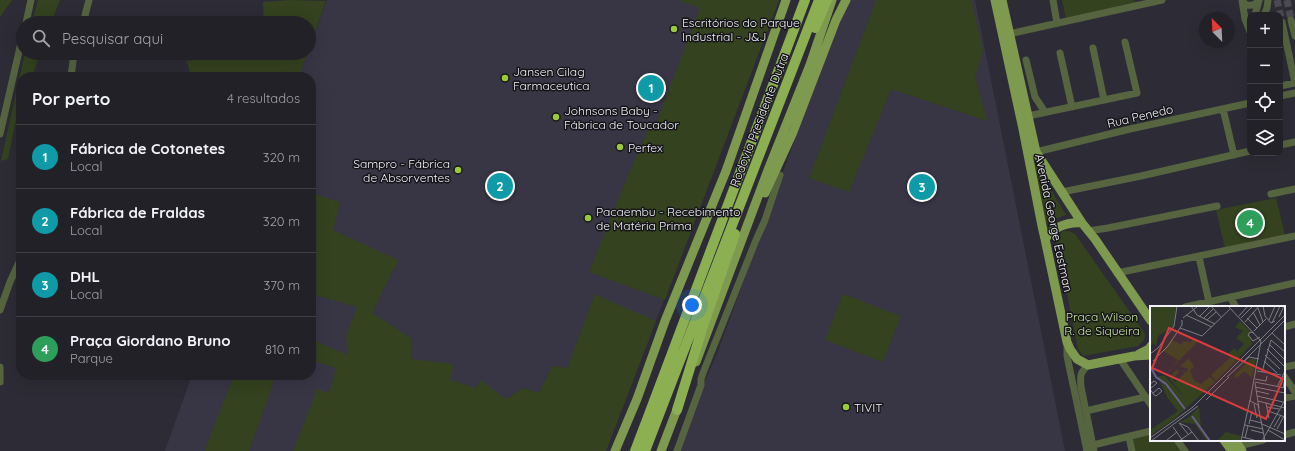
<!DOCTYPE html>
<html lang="pt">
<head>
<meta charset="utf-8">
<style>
	:root { --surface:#222128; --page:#2e2e34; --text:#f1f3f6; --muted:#a2a3a8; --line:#3f3e45; --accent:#8bbbb9 }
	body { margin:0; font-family:Quicksand,sans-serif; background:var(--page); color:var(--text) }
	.controls { position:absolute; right:12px; top:12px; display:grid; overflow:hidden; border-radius:8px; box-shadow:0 4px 16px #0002 }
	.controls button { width:36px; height:36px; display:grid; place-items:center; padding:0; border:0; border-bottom:1px solid var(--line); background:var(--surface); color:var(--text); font:20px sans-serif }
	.compass { position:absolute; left:1199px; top:12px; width:36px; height:36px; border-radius:50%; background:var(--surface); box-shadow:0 4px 16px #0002; rotate:336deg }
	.you { position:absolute; left:692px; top:305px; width:14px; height:14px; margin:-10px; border:3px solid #fff; border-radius:50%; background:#1a73e8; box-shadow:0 0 0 6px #1a73e833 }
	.badge { display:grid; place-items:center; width:26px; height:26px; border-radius:50%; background:var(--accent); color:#fff; font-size:13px; font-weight:700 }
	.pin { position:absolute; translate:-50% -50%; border:2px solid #fff; box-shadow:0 1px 4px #0006 }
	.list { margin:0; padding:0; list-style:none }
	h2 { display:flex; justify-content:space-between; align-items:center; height:52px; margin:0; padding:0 16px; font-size:17px }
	h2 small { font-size:13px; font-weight:400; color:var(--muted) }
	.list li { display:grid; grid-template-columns:26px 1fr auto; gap:12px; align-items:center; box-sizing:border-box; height:64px; padding:0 16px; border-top:1px solid var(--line) }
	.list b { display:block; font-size:15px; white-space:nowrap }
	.list p { margin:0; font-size:13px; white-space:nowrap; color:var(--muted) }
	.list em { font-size:13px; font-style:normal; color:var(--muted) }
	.icon { flex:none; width:22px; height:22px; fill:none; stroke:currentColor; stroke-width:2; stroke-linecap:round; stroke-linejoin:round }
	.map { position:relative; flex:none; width:1295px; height:451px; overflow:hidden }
	.search { position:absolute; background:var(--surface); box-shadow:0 4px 16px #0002; left:16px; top:16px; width:300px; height:44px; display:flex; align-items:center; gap:10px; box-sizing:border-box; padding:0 14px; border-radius:22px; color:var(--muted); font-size:15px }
	.panel { position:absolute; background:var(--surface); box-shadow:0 4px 16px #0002; left:16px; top:72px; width:300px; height:308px; border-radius:16px }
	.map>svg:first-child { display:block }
	.built { fill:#383545 }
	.green { fill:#34421f }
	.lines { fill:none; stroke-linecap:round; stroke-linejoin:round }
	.minor-tunnel { stroke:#4b4a53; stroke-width:7; stroke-dasharray:7 3.5; stroke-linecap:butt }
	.minor { stroke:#566440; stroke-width:7 }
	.major { stroke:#7d9a4e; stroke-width:9 }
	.highway { stroke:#8caf52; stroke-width:10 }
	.poi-dot { fill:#9acb34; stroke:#161519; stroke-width:1.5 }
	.labels { text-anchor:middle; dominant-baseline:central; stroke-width:3; stroke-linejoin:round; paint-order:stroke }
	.poi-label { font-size:12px; fill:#f3f3f9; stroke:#161519; text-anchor:start }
	.street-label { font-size:12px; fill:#f3f3f9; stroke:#161519 }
	.park-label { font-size:12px; fill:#cae7a1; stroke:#161519 }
	.inset-river { fill:none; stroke:#68608b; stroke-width:2 }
	.inset-road { fill:none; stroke:#7c7c84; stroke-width:1 }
	.view { fill:#d93c3d; fill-opacity:0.15; stroke:#d93c3d; stroke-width:2 }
	.inset-edge { fill:none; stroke:#f3f3f9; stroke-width:2 }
</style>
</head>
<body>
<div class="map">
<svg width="1295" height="451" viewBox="0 0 1295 451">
	<rect width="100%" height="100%" fill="#2d2c36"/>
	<!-- built -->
	<path class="built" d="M 327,0 L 779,0 L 606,451 L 165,451 L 192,375 L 311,375 L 311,77 L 299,77 L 307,53 L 309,53 L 309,49 Z
		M 847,0 L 975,0 L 1065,451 L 673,451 L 717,354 L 823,62 Z"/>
	<!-- green -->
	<path class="green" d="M 0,0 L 12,0 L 0,17 Z
		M 38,0 L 60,0 L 51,23 L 32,23 Z
		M 290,0 L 326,1 L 309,49 L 309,23 L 264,23 L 263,2 Z
		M 678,0 L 779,0 L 665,300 L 589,272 L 626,180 L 650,126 L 655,126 L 700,8 Z
		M 876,0 L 971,0 L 983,51 L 975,77 L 987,121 L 891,89 L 849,192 L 809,178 Z
		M 1062,0 L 1132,0 L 1139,3 L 1066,19 Z
		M 25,53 L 40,53 L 32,77 L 21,77 L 21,107 L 16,120 L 8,159 L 1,161 Z
		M 223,53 L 307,53 L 299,77 L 191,77 L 187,61 L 223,56 Z
		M 1032,158 L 1066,215 L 1053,220 L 1045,224 Z
		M 314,194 L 340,202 L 333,230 L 398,260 L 372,313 L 411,338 L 411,359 L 454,364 L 450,380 L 476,388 L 481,380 L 506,399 L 524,388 L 539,393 L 552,366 L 567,368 L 595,294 L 656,321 L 606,451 L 293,451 L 317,389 L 329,393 L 336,368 L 311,360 L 311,339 L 348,355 L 346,335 L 357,307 L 311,294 L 311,205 Z
		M 1276,198 L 1285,235 L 1225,248 L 1216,210 Z
		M 1063,231 L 1069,231 L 1075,234 L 1142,329 L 1145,335 L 1144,340 L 1138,346 L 1083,356 L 1078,349 L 1056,240 Z
		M 843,294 L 901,316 L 883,362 L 825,340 Z
		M 234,375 L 276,375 L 249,451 L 205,451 L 205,449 Z
		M 1151,433 L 1151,440 L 1176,440 L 1184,451 L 1135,451 L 1133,437 Z"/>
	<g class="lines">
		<!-- minor-tunnel -->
		<path class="minor-tunnel" d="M 1277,0 L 1282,22
			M 1287,0 L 1291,20"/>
		<!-- minor -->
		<path class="minor" d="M 1053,0 L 1057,23
			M 1242,0 L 1245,19 L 1250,32
			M 1242,0 L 1246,5 C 1252,6 1255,5 1259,0
			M 1255,15 L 1259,0
			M 1264,15 L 1267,8 L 1268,0
			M 1291,20 L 1295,36
			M 1282,22 L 1295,83
			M 26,23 L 31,0
			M 83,23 L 89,0
			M 1009,34 L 1162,0
			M 1093,48 L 1104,100
			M 1060,53 L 1072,107
			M 1026,60 L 1035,97 L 1045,112
			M 71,77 L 74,53
			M 1280,86 L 1295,83
			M 1280,96 L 1295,93
			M 1223,109 L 1234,155
			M 1028,116 L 1137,93 L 1125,42
			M 0,134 L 23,34
			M 1280,145 L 1295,142
			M 1036,152 L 1130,129 L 1250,103
			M 1062,192 L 1141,176 L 1250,151
			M 1271,194 L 1295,189
			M 1088,231 L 1108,228 L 1217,206
			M 1199,257 L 1209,302
			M 1117,273 L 1295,236
			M 1230,297 L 1236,307
			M 1185,307 L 1295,283
			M 0,310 L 10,282 L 21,258
			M 1284,327 L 1295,324
			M 1067,344 L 1067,356 L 1087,451
			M 1120,359 L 1151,405
			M 1088,365 C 1080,373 1080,375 1081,387 L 1094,451
			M 0,367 L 0,382
			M 1284,367 L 1295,365
			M 1284,376 L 1295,392
			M 1284,398 L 1295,396
			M 1086,411 L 1145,397
			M 1284,435 L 1295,432
			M 1129,437 L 1132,451
			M 1177,440 L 1185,451
			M 1093,445 L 1151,431
			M 1239,446 L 1263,440
			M 677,451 L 701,385 L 701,379 L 703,373 L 756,240 L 765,220 L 780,175"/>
		<!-- major -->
		<path class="major" d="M 995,0 L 1023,129 L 1042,226 L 1045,239 L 1067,342 L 1070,349 L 1077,359 L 1088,365 L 1134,356 L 1151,355
			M 1002,0 L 1036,152 L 1082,223 L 1095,239 L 1151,321
			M 765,193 L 793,132 L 836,20 L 846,0
			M 1045,239 C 1055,226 1067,222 1082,223
			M 1139,354 L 1149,349 L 1151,346
			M 696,362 L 768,170 L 810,65 L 832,0
			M 1224,440 L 1232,451
			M 1235,440 L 1242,451
			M 615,451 L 637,399 L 665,321 L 726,171 L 786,0
			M 661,451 L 679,404"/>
		<!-- highway -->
		<path class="highway" d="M 815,28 L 827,0
			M 677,410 L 703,326 L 735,234
			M 635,451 L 648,417 L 805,0
			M 645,451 L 819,0"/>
	</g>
	<!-- markers -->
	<g class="poi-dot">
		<circle cx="674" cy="29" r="4"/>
		<circle cx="505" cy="78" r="4"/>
		<circle cx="556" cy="117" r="4"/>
		<circle cx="620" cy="147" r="4"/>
		<circle cx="458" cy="170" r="4"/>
		<circle cx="588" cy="218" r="4"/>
		<circle cx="846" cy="407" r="4"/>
	</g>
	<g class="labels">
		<!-- poi labels -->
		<g class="poi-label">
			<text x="682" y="22">Escritórios do Parque<tspan x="682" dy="14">Industrial - J&amp;J</tspan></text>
			<text x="513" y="71">Jansen Cilag<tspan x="513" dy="14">Farmaceutica</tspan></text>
			<text x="564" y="110">Johnsons Baby -<tspan x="564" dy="14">Fábrica de Toucador</tspan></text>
			<text x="628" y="147">Perfex</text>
			<text x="450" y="163" text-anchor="end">Sampro - Fábrica<tspan x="450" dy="14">de Absorventes</tspan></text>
			<text x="596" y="211">Pacaembu - Recebimento<tspan x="596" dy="14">de Matéria Prima</tspan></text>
			<text x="854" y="407">TIVIT</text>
		</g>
		<!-- street labels -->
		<g class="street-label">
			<text transform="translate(1140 116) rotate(-13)">Rua Penedo</text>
			<text transform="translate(759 120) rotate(-69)">Rodovia Presidente Dutra</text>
			<text transform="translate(1054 223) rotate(78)">Avenida George Eastman</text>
		</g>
		<!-- park labels -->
		<g class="park-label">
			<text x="1102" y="316">Praça Wilson<tspan x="1102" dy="14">R. de Siqueira</tspan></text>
		</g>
	</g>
	<!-- overview -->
	<g transform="translate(1150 306)">
		<rect width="135" height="135" fill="#2d2c36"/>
		<path d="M 0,0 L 26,0 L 23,21 L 8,30 L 6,40 L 3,37 L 0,40 ZM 90,15 L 99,24 L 102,38 L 66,75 L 61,69 L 81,51 L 78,48 L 84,42 L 87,45 L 94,38 L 86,32 L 93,25 L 85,21 ZM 42,33 L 48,35 L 21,63 L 28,54 L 13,45 L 22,34 L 32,39 L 33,35 L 41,36 ZM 39,52 L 44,61 L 40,64 L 44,74 L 51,78 L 60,71 L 65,76 L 24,113 L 0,130 L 0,124 L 28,105 L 17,91 L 8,70 L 15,70 L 36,93 L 19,72 L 27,63 L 29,66 L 23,73 L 25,76 L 34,68 L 33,64 L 36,67 L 38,63 L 30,60 ZM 100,53 L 106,53 L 102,72 L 94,65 L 87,72 L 84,70 ZM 49,101 L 51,122 L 61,135 L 57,135 L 45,118 L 29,116 L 38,112 ZM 76,126 L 91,130 L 90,135 L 67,135 Z" fill="#34421f"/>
		<path class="inset-river" d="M 0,60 L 6,71 L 16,78 L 35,103M 42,110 L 60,135"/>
		<path class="inset-road" d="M 41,0 L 47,9 L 65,18M 61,0 L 71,11M 78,0 L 111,35 L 100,95 L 108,99 L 115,135M 113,0 L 115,10 L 121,17 L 125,15M 108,2 L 113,16M 103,6 L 110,19M 36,9 L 62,21M 89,10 L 98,0M 49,11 L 60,0M 129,11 L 134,0M 33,12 L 48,0M 54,12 L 63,3M 91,12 L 103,0M 97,12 L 107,22M 57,14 L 66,6M 119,14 L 125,0M 95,16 L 109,0M 122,17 L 130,0M 30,22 L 52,30 L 80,3M 104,25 L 116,13M 104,27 L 100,26 L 98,29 L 103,35 L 110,31M 122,27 L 135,39M 119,38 L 135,54M 117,43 L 135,61M 0,48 L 8,42 L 24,20 L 27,0M 115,49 L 130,63M 3,55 L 18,40 L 32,19 L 32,14M 94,55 L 135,14M 114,55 L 127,67M 107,65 L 131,69M 112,66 L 121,34 L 135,46M 132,70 L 135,72 L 133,82M 77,71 L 99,51 L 109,53M 105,73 L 116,75 L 117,70M 105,76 L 135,82M 105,77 L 109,102M 0,78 L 4,75 L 7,77 L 0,83M 105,81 L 135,87M 127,81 L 135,65M 0,83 L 4,89 L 6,90 L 12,85 L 9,82 L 3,87M 106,85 L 119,88M 107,90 L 133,96M 56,94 L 79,71M 108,95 L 135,102M 116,97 L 119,112M 104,98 L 107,112M 117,101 L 129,103M 118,105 L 135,111M 100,114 L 112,117M 29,117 L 38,121 L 49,135M 29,117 L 38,128M 99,118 L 102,105M 112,118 L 135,128M 95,119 L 113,123M 23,121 L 33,135M 124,121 L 131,109M 127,123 L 134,110M 101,124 L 113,127M 118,124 L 135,134M 92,131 L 104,134M 0,132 L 43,101 L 135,9M 95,132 L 98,120M 17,134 L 27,126M 1,135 L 48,100M 29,135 L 42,126M 91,135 L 100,94M 112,135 L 135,94"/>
		<path class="view" d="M 19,22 L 133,73 L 116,113 L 2,62 Z"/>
		<rect width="135" height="135" class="inset-edge"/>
	</g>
</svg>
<div class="controls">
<button>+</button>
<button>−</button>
<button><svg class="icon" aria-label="locate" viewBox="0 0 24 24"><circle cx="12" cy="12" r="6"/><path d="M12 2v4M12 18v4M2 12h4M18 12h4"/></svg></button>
<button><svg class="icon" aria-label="layers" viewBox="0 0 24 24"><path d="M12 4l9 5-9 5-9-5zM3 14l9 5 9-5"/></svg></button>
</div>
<svg class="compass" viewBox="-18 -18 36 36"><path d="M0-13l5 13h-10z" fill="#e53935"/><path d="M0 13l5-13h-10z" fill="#a2a3a8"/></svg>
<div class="you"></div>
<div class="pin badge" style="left:651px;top:88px;background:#0f9aa8">1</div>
<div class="pin badge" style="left:500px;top:186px;background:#0f9aa8">2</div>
<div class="pin badge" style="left:922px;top:187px;background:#0f9aa8">3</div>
<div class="pin badge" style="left:1250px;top:223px;background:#2e9e5b">4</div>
<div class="search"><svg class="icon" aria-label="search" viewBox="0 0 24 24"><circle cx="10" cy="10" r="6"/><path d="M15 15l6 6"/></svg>Pesquisar aqui</div>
<section class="panel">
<h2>Por perto<small>4 resultados</small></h2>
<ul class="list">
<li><span class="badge" style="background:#0f9aa8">1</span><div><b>Fábrica de Cotonetes</b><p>Local</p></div><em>320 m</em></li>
<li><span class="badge" style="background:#0f9aa8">2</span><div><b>Fábrica de Fraldas</b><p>Local</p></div><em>320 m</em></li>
<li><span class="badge" style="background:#0f9aa8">3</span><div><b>DHL</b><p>Local</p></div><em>370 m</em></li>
<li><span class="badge" style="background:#2e9e5b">4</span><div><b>Praça Giordano Bruno</b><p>Parque</p></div><em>810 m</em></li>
</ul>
</section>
</div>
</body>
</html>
